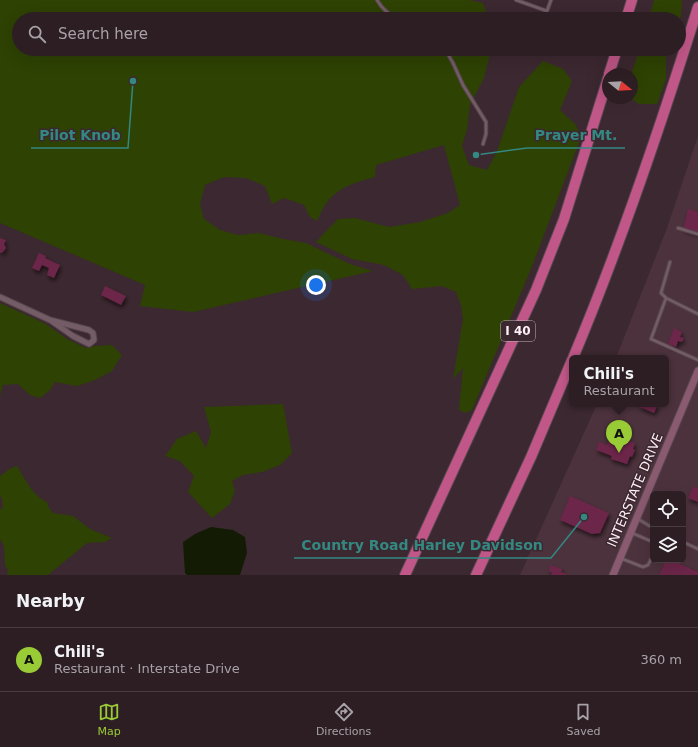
<!DOCTYPE html>
<html lang="en">
<head>
<meta charset="utf-8">
<style>
	:root { --surface:#2d1e24; --page:#392b31; --text:#f1f3f6; --muted:#a7a2a6; --line:#483c41; --accent:#99cb36 }
	body { margin:0; font-family:"DejaVu Sans",sans-serif; background:var(--page); color:var(--text) }
	.controls { position:absolute; right:12px; bottom:12px; display:grid; overflow:hidden; border-radius:6px; box-shadow:0 4px 16px #0002 }
	.controls button { width:36px; height:36px; display:grid; place-items:center; padding:0; border:0; border-bottom:1px solid var(--line); background:var(--surface); color:var(--text); font:20px sans-serif }
	.compass { position:absolute; left:602px; top:68px; width:36px; height:36px; border-radius:50%; background:var(--surface); box-shadow:0 4px 16px #0002; rotate:108deg }
	.you { position:absolute; left:316px; top:285px; width:14px; height:14px; margin:-10px; border:3px solid #fff; border-radius:50%; background:#1a73e8; box-shadow:0 0 0 6px #1a73e833 }
	.badge { display:grid; place-items:center; width:26px; height:26px; border-radius:50%; background:var(--accent); color:#111; font-size:13px; font-weight:700 }
	.pin { position:absolute; translate:-50% -33px; filter:drop-shadow(0 1px 2px #0008) }
	.pin::after { content:''; position:absolute; top:21px; width:14px; height:12px; background:inherit; clip-path:polygon(0 0,100% 0,50% 100%) }
	.popup { position:absolute; left:569px; top:355px; width:100px; height:52px; box-sizing:border-box; display:grid; place-content:center; border-radius:6px; background:var(--surface); filter:drop-shadow(0 1px 3px #0005); font-size:13px; white-space:nowrap; color:var(--muted) }
	.popup b { font-size:15px; color:var(--text) }
	.popup::after { content:''; position:absolute; left:50%; top:100%; margin-left:-8px; border:8px solid transparent; border-top-color:var(--surface) }
	.list { margin:0; padding:0; list-style:none }
	h2 { display:flex; justify-content:space-between; align-items:center; height:52px; margin:0; padding:0 16px; font-size:17px }
	h2 small { font-size:13px; font-weight:400; color:var(--muted) }
	.list li { display:grid; grid-template-columns:26px 1fr auto; gap:12px; align-items:center; box-sizing:border-box; height:64px; padding:0 16px; border-top:1px solid var(--line) }
	.list b { display:block; font-size:15px; white-space:nowrap }
	.list p { margin:0; font-size:13px; white-space:nowrap; color:var(--muted) }
	.list em { font-size:13px; font-style:normal; color:var(--muted) }
	.icon { flex:none; width:22px; height:22px; fill:none; stroke:currentColor; stroke-width:2; stroke-linecap:round; stroke-linejoin:round }
	.map { position:relative; flex:none; width:698px; height:575px; overflow:hidden }
	.search { position:absolute; background:var(--surface); box-shadow:0 4px 16px #0002; left:12px; right:12px; top:12px; height:44px; display:flex; align-items:center; gap:10px; box-sizing:border-box; padding:0 14px; border-radius:22px; color:var(--muted); font-size:15px }
	.sheet { height:116px; background:var(--surface) }
	nav { display:flex; justify-content:space-around; align-items:center; box-sizing:border-box; height:56px; border-top:1px solid var(--line); background:var(--surface); font-size:11px; color:var(--muted) }
	nav a { display:grid; justify-items:center; gap:2px }
	nav .on { color:var(--accent) }
	.map>svg:first-child { display:block }
	.built { fill:#4c323c; fill-rule:evenodd }
	.green { fill:#2e4203 }
	.water { fill:#131b04 }
	.building { fill:#6c2548; filter:url(#shadow) }
	.lines { fill:none; stroke-linecap:round; stroke-linejoin:round }
	.service-casing { stroke:#57464d; stroke-width:4.5 }
	.minor-casing { stroke:#57464d; stroke-width:7 }
	.secondary-casing { stroke:#57464d; stroke-width:9 }
	.motorway-casing { stroke:#57464d; stroke-width:12 }
	.service { stroke:#735c65; stroke-width:2.5 }
	.minor { stroke:#735c65; stroke-width:5 }
	.secondary { stroke:#8a5a70; stroke-width:7 }
	.motorway { stroke:#c05788; stroke-width:10 }
	.labels { text-anchor:middle; dominant-baseline:central; stroke-width:3; stroke-linejoin:round; paint-order:stroke }
	.shield { fill:#3c2830; stroke:#c4b4ba; stroke-width:1 }
	.shield-label { font-size:12px; font-weight:bold; fill:#fef0f5 }
	.street-label { font-size:13px; fill:#fef0f5; stroke:#3c2830 }
	.leader { fill:none; stroke:#338882; stroke-width:1.5 }
	.callout-dot { fill:#338882; stroke:#3c2830; stroke-width:1.5 }
	.callout-label { font-size:14px; text-anchor:middle; font-weight:bold; fill:#338882; stroke:#3c2830; stroke-width:3; stroke-linejoin:round; paint-order:stroke }
</style>
</head>
<body>
<div class="map">
<svg width="698" height="575" viewBox="0 0 698 575">
	<defs>
		<filter id="shadow"><feDropShadow dx="1.5" dy="3" stdDeviation="2" flood-color="#0009"/></filter>
	</defs>
	<rect width="100%" height="100%" fill="#3c2830"/>
	<!-- built -->
	<path class="built" d="M 698,136 L 698,575 L 520,575 L 597,404 L 666,404 L 666,358 L 616,358 L 667,228 ZM 653,494 L 683,494 L 683,560 L 653,560 Z"/>
	<!-- green -->
	<path class="green" d="M 0,0 L 469,0 L 483,3 L 488,19 L 19,19 L 19,49 L 489,49 L 490,54 L 484,78 L 470,105 L 467,130 L 462,146 L 469,165 L 487,170 L 497,151 L 519,87 L 543,61 L 563,69 L 572,81 L 560,110 L 576,125 L 581,137 L 533,264 L 472,410 L 465,413 L 459,410 L 463,368 L 453,379 L 463,319 L 461,305 L 456,292 L 442,286 L 412,289 L 403,275 L 384,265 L 352,259 L 316,242 L 327,230 L 338,219 L 355,218 L 389,227 L 420,222 L 448,213 L 460,205 L 444,145 L 376,165 L 375,177 C 358,182 340,186 328,201 C 323,207 320,215 317,221 L 310,217 L 304,205 L 284,198 L 272,204 L 265,186 L 246,178 L 224,177 L 205,185 L 200,204 L 204,219 L 220,230 L 238,235 L 259,233 L 283,239 L 306,243 L 350,264 L 373,271 L 193,312 L 140,306 L 145,285 L 0,223 Z
		M 654,0 L 682,0 L 681,15 L 679,20 L 649,19 Z
		M 640,49 L 669,49 L 666,57 L 666,79 L 657,104 L 639,104 L 630,98 L 632,98 L 632,74 L 631,74 Z
		M 0,303 L 46,324 L 67,339 L 86,348 L 95,346 L 112,345 L 122,355 L 112,371 L 95,380 L 77,386 L 55,382 L 50,390 L 40,398 L 30,395 L 18,384 L 3,385 L 0,396 Z
		M 283,404 L 292,453 L 280,465 L 262,472 L 243,475 L 232,481 L 235,491 L 230,504 L 212,518 L 188,492 L 194,476 L 180,461 L 165,456 L 177,439 L 196,431 L 206,448 L 211,432 L 204,407 Z
		M 17,466 C 26,480 31,494 47,502 L 49,508 L 53,513 L 73,516 L 90,529 L 112,538 L 105,542 L 87,543 L 48,575 L 7,575 L 8,570 L 5,565 L 4,546 L 0,539 L 0,509 L 2,509 C 3,505 3,499 0,496 L 0,476 L 11,468 Z"/>
	<!-- water -->
	<path class="water" d="M 211,527 L 233,530 L 245,537 L 247,553 L 240,575 L 187,575 L 185,573 L 183,542 L 195,534 Z"/>
	<!-- building -->
	<path class="building" d="M 688,209 L 698,212 L 698,233 L 683,229 Z
		M 0,238 L 6,240 L 4,244 L 6,248 L 3,252 L 0,253 Z
		M 39,253 L 46,256 L 45,258 L 60,265 L 54,278 L 47,275 L 49,268 L 42,265 L 39,271 L 32,268 Z
		M 105,286 L 126,296 L 121,305 L 101,295 Z
		M 674,328 L 682,332 L 680,337 L 684,338 L 682,342 L 678,341 L 676,347 L 668,344 Z
		M 636,404 L 658,404 L 654,413 L 640,407 L 641,406 Z
		M 610,436 L 620,440 L 622,438 L 635,443 L 633,449 L 635,450 L 632,457 L 630,456 L 627,464 L 611,459 L 612,456 L 596,450 L 599,442 L 607,445 Z
		M 693,486 L 698,489 L 698,502 L 688,498 Z
		M 570,496 L 609,513 L 600,533 L 592,534 L 560,520 Z
		M 666,560 L 671,560 L 698,572 L 698,575 L 659,575 Z
		M 551,565 L 562,569 L 561,572 L 569,575 L 551,575 L 552,573 L 549,571 Z"/>
	<g class="lines">
		<!-- service casing -->
		<g class="service-casing">
			<path id="service" d="M 377,0 C 382,9 389,15 399,19
				M 516,0 L 547,11 L 551,0
				M 445,49 L 453,63 L 463,85 L 486,122 L 486,134 L 483,144
				M 678,228 L 698,234
				M 670,262 L 661,293 L 666,298 L 698,314
				M 666,298 L 651,339 L 698,360
				M 638,519 L 653,528
				M 632,533 L 653,542
				M 683,542 L 698,549
				M 620,558 L 643,567 L 648,565 L 653,555"/>
		</g>
		<!-- minor casing -->
		<g class="minor-casing">
			<path id="minor" d="M 0,297 L 50,320 L 73,336 L 89,344 L 94,340 L 93,333 L 89,330 L 50,320"/>
		</g>
		<!-- secondary casing -->
		<g class="secondary-casing">
			<path id="secondary" d="M 613,575 L 698,371"/>
		</g>
		<!-- motorway casing -->
		<g class="motorway-casing">
			<path id="motorway" d="M 626,19 L 632,0
				M 609,74 L 617,49
				M 573,358 C 621,244 661,125 698,7
				M 405,575 L 536,290 L 564,219 L 608,78
				M 476,575 L 531,457 L 572,360"/>
		</g>
		<!-- service -->
		<use href="#service" class="service"/>
		<!-- minor -->
		<use href="#minor" class="minor"/>
		<!-- secondary -->
		<use href="#secondary" class="secondary"/>
		<!-- motorway -->
		<use href="#motorway" class="motorway"/>
	</g>
	<g class="labels">
		<!-- shield labels -->
		<rect class="shield" x="501" y="321" width="34" height="20" rx="3"/>
		<g class="shield-label">
			<text x="518" y="331">I 40</text>
		</g>
		<!-- street labels -->
		<g class="street-label">
			<text transform="translate(635 490) rotate(-67)">INTERSTATE DRIVE</text>
		</g>
	</g>
	<!-- callouts -->
	<path class="leader" d="M476 155L527 148H625M133 81L128 148H31M584 517L551 558H294"/>
	<g class="callout-dot">
		<circle cx="476" cy="155" r="4"/>
		<circle cx="133" cy="81" r="4"/>
		<circle cx="584" cy="517" r="4"/>
	</g>
	<g class="callout-label">
		<text x="576" y="140">Prayer Mt.</text>
		<text x="80" y="140">Pilot Knob</text>
		<text x="422" y="550">Country Road Harley Davidson</text>
	</g>
</svg>
<div class="controls">
<button><svg class="icon" aria-label="locate" viewBox="0 0 24 24"><circle cx="12" cy="12" r="6"/><path d="M12 2v4M12 18v4M2 12h4M18 12h4"/></svg></button>
<button><svg class="icon" aria-label="layers" viewBox="0 0 24 24"><path d="M12 4l9 5-9 5-9-5zM3 14l9 5 9-5"/></svg></button>
</div>
<svg class="compass" viewBox="-18 -18 36 36"><path d="M0-13l5 13h-10z" fill="#e53935"/><path d="M0 13l5-13h-10z" fill="#a7a2a6"/></svg>
<div class="you"></div>
<div class="pin badge" style="left:619px;top:453px">A</div>
<div class="popup"><b>Chili's</b>Restaurant</div>
<div class="search"><svg class="icon" aria-label="search" viewBox="0 0 24 24"><circle cx="10" cy="10" r="6"/><path d="M15 15l6 6"/></svg>Search here</div>
</div>
<section class="sheet">
<h2>Nearby<small></small></h2>
<ul class="list">
<li><span class="badge">A</span><div><b>Chili's</b><p>Restaurant · Interstate Drive</p></div><em>360 m</em></li>
</ul>
</section>
<nav>
<a class="on"><svg class="icon" aria-label="map" viewBox="0 0 24 24"><path d="M3 6l6-2 6 2 6-2v14l-6 2-6-2-6 2zM9 4v14M15 6v14"/></svg>Map</a>
<a><svg class="icon" aria-label="directions" viewBox="0 0 24 24"><path d="M12 3l9 9-9 9-9-9zM9 14v-3h6M13 9l2 2-2 2"/></svg>Directions</a>
<a><svg class="icon" aria-label="saved" viewBox="0 0 24 24"><path d="M7 4h10v16l-5-4-5 4z"/></svg>Saved</a>
</nav>
</body>
</html>
